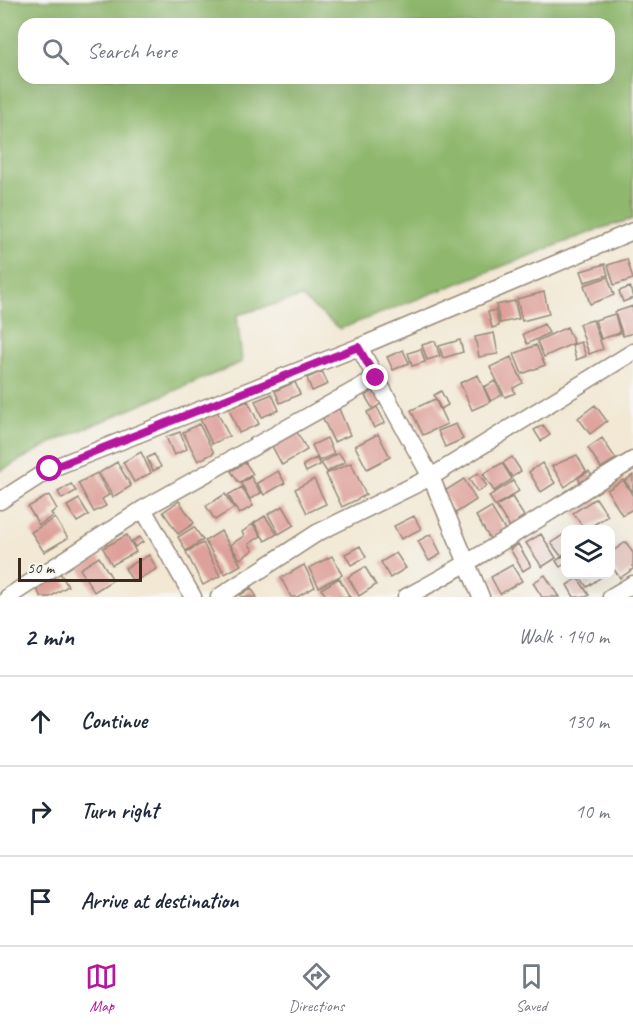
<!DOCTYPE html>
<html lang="en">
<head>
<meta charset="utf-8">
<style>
	:root { --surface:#fff; --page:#f2f2f3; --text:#1f2937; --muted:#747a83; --line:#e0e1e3; --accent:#b5179e }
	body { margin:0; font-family:Caveat,sans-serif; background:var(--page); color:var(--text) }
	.controls { position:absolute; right:18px; bottom:18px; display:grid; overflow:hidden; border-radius:12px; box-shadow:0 6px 24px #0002 }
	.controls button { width:54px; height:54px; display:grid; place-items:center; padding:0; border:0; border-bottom:2px solid var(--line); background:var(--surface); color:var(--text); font:30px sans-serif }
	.scale { position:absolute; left:18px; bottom:15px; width:124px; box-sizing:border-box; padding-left:6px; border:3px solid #3b2a1e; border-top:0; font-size:16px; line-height:21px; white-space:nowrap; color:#3b2a1e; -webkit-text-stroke:4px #f6f6f2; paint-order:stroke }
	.stop { position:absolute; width:18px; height:18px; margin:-14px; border:4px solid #b5179e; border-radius:50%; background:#fff }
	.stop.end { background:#b5179e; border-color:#fff; box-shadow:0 2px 6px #0008 }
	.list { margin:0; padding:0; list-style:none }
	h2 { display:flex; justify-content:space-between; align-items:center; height:78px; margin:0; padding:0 24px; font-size:26px }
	h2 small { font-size:20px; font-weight:400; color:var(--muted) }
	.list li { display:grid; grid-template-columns:39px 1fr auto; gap:18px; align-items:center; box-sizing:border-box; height:90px; padding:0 24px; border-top:2px solid var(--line) }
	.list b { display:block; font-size:22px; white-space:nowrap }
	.list em { font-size:20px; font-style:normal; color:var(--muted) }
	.icon { flex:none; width:33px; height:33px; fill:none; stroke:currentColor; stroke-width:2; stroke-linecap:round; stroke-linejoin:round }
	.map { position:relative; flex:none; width:633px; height:597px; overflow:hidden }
	.search { position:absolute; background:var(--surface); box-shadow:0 6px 24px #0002; left:18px; right:18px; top:18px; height:66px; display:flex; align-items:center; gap:15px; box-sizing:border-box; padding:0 21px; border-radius:18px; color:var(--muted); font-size:22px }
	.sheet { height:348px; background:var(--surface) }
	nav { display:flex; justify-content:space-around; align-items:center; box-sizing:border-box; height:84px; border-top:2px solid var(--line); background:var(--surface); font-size:16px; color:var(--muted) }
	nav a { display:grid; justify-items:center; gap:3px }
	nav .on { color:var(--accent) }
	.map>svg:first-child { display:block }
	.forest { fill:#8fb76d; stroke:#657046; stroke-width:1.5; fill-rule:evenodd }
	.building { fill:#dea09a }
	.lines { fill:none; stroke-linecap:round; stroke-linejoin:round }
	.street-casing { stroke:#968979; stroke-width:19 }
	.street { stroke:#fff; stroke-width:16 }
	.route { stroke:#b5179e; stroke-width:8 }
</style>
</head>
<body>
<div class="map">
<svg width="633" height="597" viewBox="0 0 633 597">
	<rect width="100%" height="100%" fill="#f6f6f2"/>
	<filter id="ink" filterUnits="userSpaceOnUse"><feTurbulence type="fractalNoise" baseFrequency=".0167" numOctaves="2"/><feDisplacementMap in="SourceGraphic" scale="12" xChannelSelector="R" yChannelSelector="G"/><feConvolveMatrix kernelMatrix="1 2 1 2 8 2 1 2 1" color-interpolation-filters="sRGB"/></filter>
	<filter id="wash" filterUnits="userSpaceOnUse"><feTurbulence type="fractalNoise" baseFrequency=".008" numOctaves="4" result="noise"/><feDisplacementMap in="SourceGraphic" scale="24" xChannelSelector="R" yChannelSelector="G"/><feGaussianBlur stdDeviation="1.35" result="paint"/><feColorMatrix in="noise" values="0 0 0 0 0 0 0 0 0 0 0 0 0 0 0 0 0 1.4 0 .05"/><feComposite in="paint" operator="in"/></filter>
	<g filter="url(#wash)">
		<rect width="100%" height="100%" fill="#f2e8d4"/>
		<!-- forest -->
		<path class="forest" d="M 0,0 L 633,0 L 633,219 L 599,229 L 340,329 L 301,297 L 237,315 L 242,362 L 51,443 L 0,471 ZM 24,24 L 609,24 L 609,78 L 24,78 Z"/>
		<g id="blocks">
			<!-- building -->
			<path class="building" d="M 627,259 L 633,279 L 614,285 L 608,265 Z
				M 605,264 L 608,275 L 585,282 L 581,271 Z
				M 608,277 L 614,295 L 590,304 L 584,285 Z
				M 630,287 L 633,298 L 623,302 L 619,291 Z
				M 544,292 L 549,314 L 522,321 L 517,299 Z
				M 515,301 L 519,319 L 500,323 L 496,305 Z
				M 633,306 L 633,333 L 623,336 L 615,312 Z
				M 495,310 L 499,326 L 492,328 L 488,312 Z
				M 615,314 L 620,333 L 601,339 L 595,320 Z
				M 593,320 L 603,349 L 589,354 L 579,324 Z
				M 544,324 L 549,333 L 527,344 L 523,334 Z
				M 567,327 L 574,343 L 544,357 L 537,341 Z
				M 494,333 L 498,354 L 479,357 L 475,337 Z
				M 460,340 L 463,352 L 443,358 L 439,346 Z
				M 435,341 L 440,356 L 427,360 L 422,345 Z
				M 581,342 L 586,356 L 576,360 L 572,345 Z
				M 536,345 L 545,365 L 522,374 L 514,354 Z
				M 421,349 L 425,362 L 412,366 L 408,353 Z
				M 403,350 L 409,363 L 393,370 L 387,357 Z
				M 511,357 L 523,383 L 513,388 L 515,393 L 505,397 L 490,367 Z
				M 322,371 L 328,384 L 312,391 L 307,378 Z
				M 478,375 L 490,402 L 472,410 L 460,383 Z
				M 495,381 L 502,395 L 491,401 L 484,387 Z
				M 295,382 L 300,394 L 280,403 L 275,391 Z
				M 374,390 L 382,403 L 373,409 L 365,396 Z
				M 441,391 L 448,405 L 441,409 L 434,395 Z
				M 272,394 L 279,410 L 262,417 L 255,401 Z
				M 435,399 L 447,424 L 423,435 L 411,410 Z
				M 248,401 L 259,424 L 239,433 L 229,409 Z
				M 337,404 L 350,435 L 334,442 L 320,412 Z
				M 595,405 L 607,421 L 590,434 L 578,418 Z
				M 377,407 L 385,423 L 374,428 L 367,412 Z
				M 216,409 L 229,436 L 212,444 L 199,417 Z
				M 199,424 L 214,453 L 198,461 L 183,432 Z
				M 456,424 L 463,439 L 445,447 L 438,431 Z
				M 543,425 L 550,435 L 541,441 L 534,430 Z
				M 180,432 L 187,449 L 174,455 L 166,437 Z
				M 297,432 L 307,450 L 282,465 L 272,446 Z
				M 378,434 L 390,457 L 367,469 L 355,446 Z
				M 327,438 L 334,454 L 319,461 L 312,445 Z
				M 602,438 L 616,459 L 601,468 L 588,448 Z
				M 141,452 L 151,473 L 134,482 L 123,462 Z
				M 339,453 L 345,462 L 327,472 L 321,463 Z
				M 154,454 L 161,467 L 153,471 L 147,458 Z
				M 577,455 L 586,471 L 565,487 L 552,466 Z
				M 512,457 L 521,471 L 512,477 L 503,463 Z
				M 316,458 L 320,465 L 306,472 L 303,465 Z
				M 117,462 L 131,486 L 113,497 L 99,473 Z
				M 245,462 L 253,474 L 239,483 L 231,471 Z
				M 351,463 L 366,495 L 342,507 L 326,474 Z
				M 502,463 L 512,479 L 494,491 L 483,474 Z
				M 542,463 L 555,483 L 541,492 L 529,472 Z
				M 278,471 L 285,483 L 264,495 L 257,483 Z
				M 589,471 L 593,478 L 582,485 L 578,478 Z
				M 97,473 L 109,495 L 102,499 L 106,506 L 94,512 L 78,483 Z
				M 478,473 L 487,486 L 477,492 L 469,479 Z
				M 633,475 L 633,492 L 625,481 Z
				M 251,477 L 261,493 L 250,499 L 241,483 Z
				M 314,479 L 326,504 L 307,513 L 295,489 Z
				M 464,479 L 476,500 L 456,513 L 443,492 Z
				M 623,480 L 633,496 L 633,509 L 622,515 L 607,490 Z
				M 513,481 L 519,491 L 495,506 L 489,496 Z
				M 71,484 L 76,491 L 62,499 L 58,492 Z
				M 242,487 L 253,506 L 239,514 L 228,495 Z
				M 225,494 L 234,508 L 215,520 L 206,506 Z
				M 49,495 L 57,509 L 51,513 L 53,516 L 39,525 L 28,507 Z
				M 512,497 L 524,516 L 518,520 L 520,524 L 511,529 L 496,506 Z
				M 596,498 L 608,516 L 585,530 L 573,513 Z
				M 79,499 L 89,515 L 77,522 L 67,506 Z
				M 179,501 L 194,523 L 178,534 L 163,512 Z
				M 283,506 L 294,525 L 279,534 L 268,514 Z
				M 491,507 L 505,530 L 490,539 L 476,516 Z
				M 265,516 L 277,534 L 265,541 L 254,523 Z
				M 414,516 L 421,529 L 401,539 L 394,526 Z
				M 55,518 L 68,538 L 44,552 L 31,532 Z
				M 253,524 L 261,536 L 249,544 L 253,550 L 240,559 L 230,545 L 244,536 L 242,532 Z
				M 194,527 L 203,540 L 186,551 L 178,537 Z
				M 221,531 L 241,565 L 225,574 L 205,541 Z
				M 566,533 L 566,553 L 561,556 L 551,543 Z
				M 431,534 L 441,554 L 429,561 L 418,541 Z
				M 541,534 L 556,558 L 542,567 L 526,543 Z
				M 127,535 L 136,552 L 112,565 L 103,548 Z
				M 140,537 L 143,542 L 135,547 L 132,541 Z
				M 626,542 L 633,553 L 633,569 L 620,578 L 610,564 L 610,553 Z
				M 203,543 L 220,576 L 203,585 L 186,552 Z
				M 518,544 L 531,566 L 523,571 L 510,549 Z
				M 360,546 L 366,557 L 351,565 L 345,554 Z
				M 396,553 L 406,568 L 390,578 L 381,562 Z
				M 566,554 L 566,563 L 560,567 L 556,561 Z
				M 149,555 L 157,569 L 133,582 L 125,568 Z
				M 332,556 L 342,575 L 319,587 L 309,568 Z
				M 99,557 L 113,580 L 94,592 L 80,569 Z
				M 304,565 L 315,587 L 297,597 L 291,597 L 281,578 Z
				M 512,565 L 522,581 L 500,594 L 491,577 Z
				M 365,567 L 376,585 L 359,596 L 348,577 Z
				M 60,573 L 68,586 L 50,597 L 41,597 L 36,588 Z
				M 578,574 L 599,574 L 601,577 L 587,587 Z
				M 545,575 L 559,597 L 542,597 L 533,583 Z
				M 339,578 L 350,597 L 327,597 L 321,589 Z
				M 578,578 L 589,595 L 586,597 L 574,597 L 567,585 Z
				M 251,588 L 257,597 L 241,597 L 240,595 Z"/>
		</g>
	</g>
	<g filter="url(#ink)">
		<use href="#blocks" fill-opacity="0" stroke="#968979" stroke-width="1.5"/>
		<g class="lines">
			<!-- street casing -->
			<g class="street-casing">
				<path id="street" d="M 359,347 L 431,477 L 481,597
					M 0,501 L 50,469 L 359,347 L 633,231
					M 143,509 L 193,597
					M 8,597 L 143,509 L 376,378
					M 219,597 L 317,533 L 431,477 L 633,352
					M 406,597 C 484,556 557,506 633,460
					M 611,597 L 633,584"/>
			</g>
			<!-- street -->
			<use href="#street" class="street"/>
		</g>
	</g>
	<g class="lines" filter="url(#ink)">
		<!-- route -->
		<path class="route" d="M 50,469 L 358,347 L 376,378"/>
	</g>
</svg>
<div class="controls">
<button><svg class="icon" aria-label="layers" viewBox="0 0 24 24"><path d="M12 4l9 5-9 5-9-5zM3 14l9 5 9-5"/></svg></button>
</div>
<div class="scale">50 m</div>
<div class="stop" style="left:50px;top:469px"></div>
<div class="stop end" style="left:376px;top:378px"></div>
<div class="search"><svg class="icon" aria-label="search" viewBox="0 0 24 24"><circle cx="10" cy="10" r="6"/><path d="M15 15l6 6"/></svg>Search here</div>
</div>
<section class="sheet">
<h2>2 min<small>Walk · 140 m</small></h2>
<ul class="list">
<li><svg class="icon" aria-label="ahead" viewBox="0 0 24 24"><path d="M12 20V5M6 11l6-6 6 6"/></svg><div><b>Continue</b></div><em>130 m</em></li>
<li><svg class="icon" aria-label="right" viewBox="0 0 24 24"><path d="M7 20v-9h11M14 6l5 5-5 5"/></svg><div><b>Turn right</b></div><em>10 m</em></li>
<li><svg class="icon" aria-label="arrive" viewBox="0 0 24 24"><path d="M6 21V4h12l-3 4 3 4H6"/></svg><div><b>Arrive at destination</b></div></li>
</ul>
</section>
<nav>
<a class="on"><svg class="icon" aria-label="map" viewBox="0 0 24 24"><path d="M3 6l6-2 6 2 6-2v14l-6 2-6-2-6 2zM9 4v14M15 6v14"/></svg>Map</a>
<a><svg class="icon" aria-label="directions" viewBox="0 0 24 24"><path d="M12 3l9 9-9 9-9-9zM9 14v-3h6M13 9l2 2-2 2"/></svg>Directions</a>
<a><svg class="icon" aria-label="saved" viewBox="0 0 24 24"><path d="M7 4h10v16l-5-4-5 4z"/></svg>Saved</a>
</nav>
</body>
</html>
